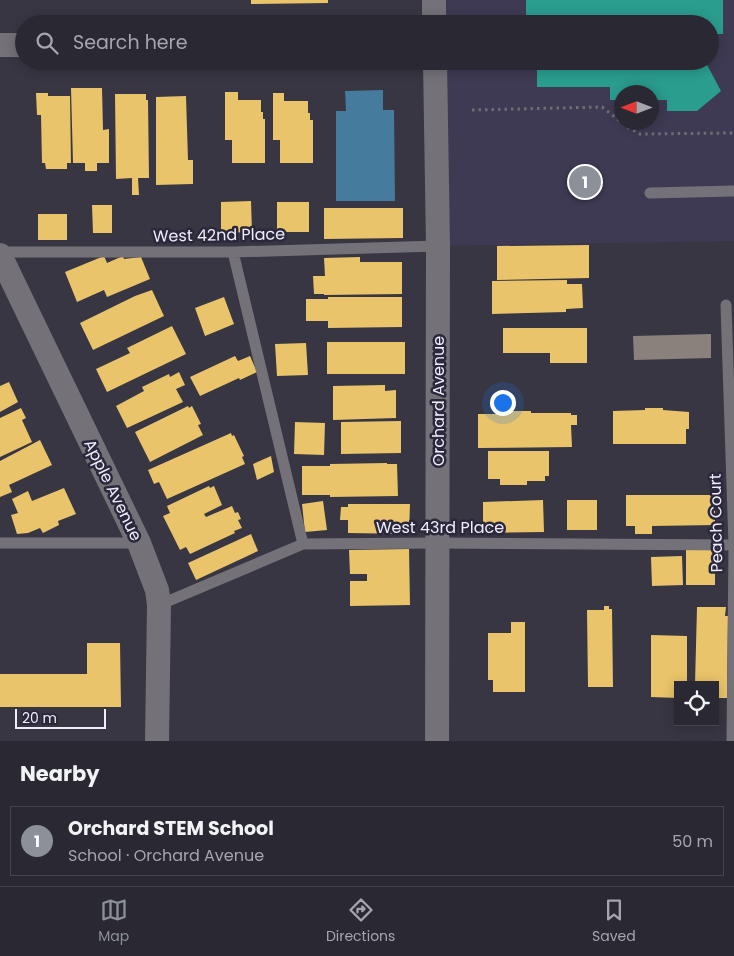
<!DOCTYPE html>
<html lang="en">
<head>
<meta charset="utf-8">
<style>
	:root { --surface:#2a2832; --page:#36343e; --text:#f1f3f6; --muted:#a5a6ac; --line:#46444d; --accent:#8c9099 }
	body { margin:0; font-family:Poppins,sans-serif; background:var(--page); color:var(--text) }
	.controls { position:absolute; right:15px; bottom:15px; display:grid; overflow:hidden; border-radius:0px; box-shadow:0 2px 12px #0003 }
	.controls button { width:45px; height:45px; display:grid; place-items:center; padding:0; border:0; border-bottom:1px solid var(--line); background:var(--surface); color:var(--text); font:25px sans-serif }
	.compass { position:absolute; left:614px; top:85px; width:45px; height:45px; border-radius:50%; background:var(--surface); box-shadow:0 2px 12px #0003; rotate:270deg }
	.scale { position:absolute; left:15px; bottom:12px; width:91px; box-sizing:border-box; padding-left:5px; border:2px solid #efedfb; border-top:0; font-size:14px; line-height:18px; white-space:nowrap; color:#efedfb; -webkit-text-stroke:4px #2b283c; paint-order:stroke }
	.you { position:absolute; left:502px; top:402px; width:18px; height:18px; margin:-12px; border:4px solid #fff; border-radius:50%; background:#1a73e8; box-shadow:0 0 0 8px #1a73e833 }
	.badge { display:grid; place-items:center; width:32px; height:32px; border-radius:50%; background:var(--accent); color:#fff; font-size:16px; font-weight:700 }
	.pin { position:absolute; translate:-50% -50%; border:2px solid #fff; box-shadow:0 1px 5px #0006 }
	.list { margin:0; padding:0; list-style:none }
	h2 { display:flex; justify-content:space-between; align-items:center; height:65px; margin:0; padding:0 20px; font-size:21px }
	h2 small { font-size:16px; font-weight:400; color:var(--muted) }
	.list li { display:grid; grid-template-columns:32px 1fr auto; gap:15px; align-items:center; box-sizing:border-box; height:70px; margin:0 10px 10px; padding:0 10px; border:1px solid var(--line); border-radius:0px }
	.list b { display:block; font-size:19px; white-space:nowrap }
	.list p { margin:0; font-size:16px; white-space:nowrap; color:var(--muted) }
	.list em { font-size:16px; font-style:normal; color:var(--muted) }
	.icon { flex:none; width:28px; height:28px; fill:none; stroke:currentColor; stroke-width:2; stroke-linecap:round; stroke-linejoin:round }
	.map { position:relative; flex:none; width:734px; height:741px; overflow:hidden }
	.search { position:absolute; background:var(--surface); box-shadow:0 2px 12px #0003; left:15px; right:15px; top:15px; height:55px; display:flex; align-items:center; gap:12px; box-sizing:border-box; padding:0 18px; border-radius:28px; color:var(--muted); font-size:19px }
	.sheet { height:145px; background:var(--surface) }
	nav { display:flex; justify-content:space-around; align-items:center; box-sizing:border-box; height:70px; border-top:1px solid var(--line); background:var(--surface); font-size:14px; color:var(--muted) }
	nav a { display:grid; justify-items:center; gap:2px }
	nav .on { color:var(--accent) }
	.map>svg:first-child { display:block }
	.built { fill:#3e3a53; fill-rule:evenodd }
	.homes { fill:#e9c46a }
	.schools { fill:#2a9d8f }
	.public { fill:#457b9d }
	.industry { fill:#8a817c }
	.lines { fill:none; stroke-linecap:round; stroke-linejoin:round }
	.path { stroke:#6e6d74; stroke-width:3; stroke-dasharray:2.5 4; stroke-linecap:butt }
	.lane { stroke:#747278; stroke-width:11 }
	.street { stroke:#747278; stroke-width:24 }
	.labels { text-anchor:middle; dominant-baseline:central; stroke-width:5; stroke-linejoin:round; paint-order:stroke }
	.street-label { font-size:16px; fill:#efedfb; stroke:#2b283c }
</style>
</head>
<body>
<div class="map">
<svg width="734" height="741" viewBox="0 0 734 741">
	<rect width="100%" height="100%" fill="#383642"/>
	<!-- built -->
	<path class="built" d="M 434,0 L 734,0 L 734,241 L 438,246 L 435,61 L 710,61 L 710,24 L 434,24 ZM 622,92 L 652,92 L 652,122 L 622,122 Z"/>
	<!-- homes -->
	<path class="homes" d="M 251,0 L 328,0 L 328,3 L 251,4 Z
		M 71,88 L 102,88 L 103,130 L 109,129 L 109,163 L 97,163 L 97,171 L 85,171 L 85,163 L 73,163 Z
		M 225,92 L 238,92 L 238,100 L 261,100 L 261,112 L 263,112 L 263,119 L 265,119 L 265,163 L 232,163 L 232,140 L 225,140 Z
		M 36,93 L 48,93 L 48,96 L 70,96 L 71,163 L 67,163 L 67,169 L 46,169 L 45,163 L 42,163 L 41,115 L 37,115 Z
		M 273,93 L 284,93 L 284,101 L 308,101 L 308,113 L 310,113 L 310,120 L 313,120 L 313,163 L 280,163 L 280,140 L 273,140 Z
		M 115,94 L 146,94 L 146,100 L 148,100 L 149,178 L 138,178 L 139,195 L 132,195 L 132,178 L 116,179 Z
		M 186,96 L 188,160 L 193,160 L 193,184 L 156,185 L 156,97 Z
		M 251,201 L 252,232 L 221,233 L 221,202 Z
		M 277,202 L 309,202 L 309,232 L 277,232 Z
		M 92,205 L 112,205 L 112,233 L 93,233 Z
		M 324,208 L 403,208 L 403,238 L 324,239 Z
		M 38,214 L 67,214 L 67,240 L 38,240 Z
		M 589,245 L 589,278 L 497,280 L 497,246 Z
		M 104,256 L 107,263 L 123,256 L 124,259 L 141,257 L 150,279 L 107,297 L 104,290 L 77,302 L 65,272 Z
		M 360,257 L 360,262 L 402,262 L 402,294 L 324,295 L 324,294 L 314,294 L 313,276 L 325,276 L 324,258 Z
		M 567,280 L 567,284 L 582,284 L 583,308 L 566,309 L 566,312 L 492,314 L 492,281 Z
		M 152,290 L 164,316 L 93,350 L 80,323 L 135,296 Z
		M 224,297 L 234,324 L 205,336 L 195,308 Z
		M 328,297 L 402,297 L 402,327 L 328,328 L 328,321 L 306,321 L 306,299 L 328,299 Z
		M 172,326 L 186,354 L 107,392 L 96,369 L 130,353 L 127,348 Z
		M 503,328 L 587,328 L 587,363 L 550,363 L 550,353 L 503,353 Z
		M 327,342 L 405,342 L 405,374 L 327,374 Z
		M 306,343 L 308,375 L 277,376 L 275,344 Z
		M 235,356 L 238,361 L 250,356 L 257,372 L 240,380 L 239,378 L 200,396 L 190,377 Z
		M 179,372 L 185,385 L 176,389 L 183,402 L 127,428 L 116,406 L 144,391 L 142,387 L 169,374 L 170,377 Z
		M 9,382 L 18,402 L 0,412 L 0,386 Z
		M 385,385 L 385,391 L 396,390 L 396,418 L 333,420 L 333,386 Z
		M 188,406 L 189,408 L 192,406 L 201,424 L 198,425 L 203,435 L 150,462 L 135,432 Z
		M 21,408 L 26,418 L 22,420 L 32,442 L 0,457 L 0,418 Z
		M 645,408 L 663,408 L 663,410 L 689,412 L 689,429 L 686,429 L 686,444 L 613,444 L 613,411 L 645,410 Z
		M 504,411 L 531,411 L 531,413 L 571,413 L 571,415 L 577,415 L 577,425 L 571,425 L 572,447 L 478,448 L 478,414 L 504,414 Z
		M 401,421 L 401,453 L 341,454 L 341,422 Z
		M 295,422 L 325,423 L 324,455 L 294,454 Z
		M 231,433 L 232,436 L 234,435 L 244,456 L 242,457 L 245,464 L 167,499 L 159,482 L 154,484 L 148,470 Z
		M 40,440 L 52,465 L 9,485 L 12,492 L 0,497 L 0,461 Z
		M 488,451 L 549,451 L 549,476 L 545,476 L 545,481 L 527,481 L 527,485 L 500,485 L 500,479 L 488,479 Z
		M 271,456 L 274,472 L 257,480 L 253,464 Z
		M 387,463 L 387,464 L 397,464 L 398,496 L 330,497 L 330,495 L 302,495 L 302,466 L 330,466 L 330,464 Z
		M 209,486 L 210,488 L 214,486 L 222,505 L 204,514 L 206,517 L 232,506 L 235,513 L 238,512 L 241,519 L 238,520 L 242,528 L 234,531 L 235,533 L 190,554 L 186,547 L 180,550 L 163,516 L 170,513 L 167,506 Z
		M 64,488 L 76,514 L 58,521 L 59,525 L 43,533 L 40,528 L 28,533 L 17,534 L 11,515 L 18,513 L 12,499 L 28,491 L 32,501 Z
		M 626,495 L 715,495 L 715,525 L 652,526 L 652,534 L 635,534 L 635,526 L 626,526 Z
		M 543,500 L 544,532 L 483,533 L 483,502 Z
		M 567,500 L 597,500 L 597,530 L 567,530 Z
		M 323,501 L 327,530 L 305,532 L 302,504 Z
		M 348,504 L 410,504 L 409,534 L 348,533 L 348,520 L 340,520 L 341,507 L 348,507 Z
		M 251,534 L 258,551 L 196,580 L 188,563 Z
		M 409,549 L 410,605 L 350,606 L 350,581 L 367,581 L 367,574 L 350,574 L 349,550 Z
		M 686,550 L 715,550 L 715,585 L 686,585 Z
		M 682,556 L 683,585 L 652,586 L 651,557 Z
		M 604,606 L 609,606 L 609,609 L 612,609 L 613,687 L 588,687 L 587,610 L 604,610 Z
		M 697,607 L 726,607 L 725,616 L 728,616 L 727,698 L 715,698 L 715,685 L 695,684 Z
		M 511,622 L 525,622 L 525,692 L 493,692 L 493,680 L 488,680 L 488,633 L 511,633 Z
		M 651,635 L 687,636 L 687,685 L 678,685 L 678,698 L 651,697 Z
		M 87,643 L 120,643 L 121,707 L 0,707 L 0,674 L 87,674 Z"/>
	<!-- schools -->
	<path class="schools" d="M 526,0 L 723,0 L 723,34 L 710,34 L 710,24 L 526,24 Z
		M 537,61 L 705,61 L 721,91 L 697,111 L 667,111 L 667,100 L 652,100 L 652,92 L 622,92 L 622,100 L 610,100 L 610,87 L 537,87 Z"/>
	<!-- public -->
	<path class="public" d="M 383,90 L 383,110 L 394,110 L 395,201 L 336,201 L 336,111 L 346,111 L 345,91 Z"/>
	<!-- industry -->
	<path class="industry" d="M 711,334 L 711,358 L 634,360 L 633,336 Z"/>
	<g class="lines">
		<!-- path -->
		<path class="path" d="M 472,110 L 602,107 L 629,128 L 640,134 L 734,133"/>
		<!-- lane -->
		<path class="lane" d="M 650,193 L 734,191
			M 0,252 L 233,252 L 438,246
			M 233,252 L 303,544
			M 726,305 L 734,545 L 732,741
			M 0,543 L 139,543
			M 159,605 L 303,544 L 437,543 L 734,545"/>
		<!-- street -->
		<path class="street" d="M 434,0 L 434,24
			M 0,45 L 24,45
			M 435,61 L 438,246 L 437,741
			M 0,255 L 139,543 L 157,590 L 159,605 L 157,741"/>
	</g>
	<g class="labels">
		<!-- street labels -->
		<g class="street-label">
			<text transform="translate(219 235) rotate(-1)">West 42nd Place</text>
			<text transform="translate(438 401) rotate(-90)">Orchard Avenue</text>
			<text transform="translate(113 490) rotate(64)">Apple Avenue</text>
			<text transform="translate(716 523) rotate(-91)">Peach Court</text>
			<text x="440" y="527">West 43rd Place</text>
		</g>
	</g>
</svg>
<div class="controls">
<button><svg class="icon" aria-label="locate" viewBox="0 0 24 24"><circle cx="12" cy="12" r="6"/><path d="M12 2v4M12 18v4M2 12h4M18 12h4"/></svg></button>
</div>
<svg class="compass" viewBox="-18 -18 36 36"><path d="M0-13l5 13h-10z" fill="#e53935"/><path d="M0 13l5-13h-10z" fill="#a5a6ac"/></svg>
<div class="scale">20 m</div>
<div class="you"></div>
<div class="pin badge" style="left:585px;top:182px">1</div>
<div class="search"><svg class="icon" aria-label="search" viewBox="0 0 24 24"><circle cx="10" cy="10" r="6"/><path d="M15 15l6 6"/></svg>Search here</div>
</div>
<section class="sheet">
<h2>Nearby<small></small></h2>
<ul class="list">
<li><span class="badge">1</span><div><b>Orchard STEM School</b><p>School · Orchard Avenue</p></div><em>50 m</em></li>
</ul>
</section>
<nav>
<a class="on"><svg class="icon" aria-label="map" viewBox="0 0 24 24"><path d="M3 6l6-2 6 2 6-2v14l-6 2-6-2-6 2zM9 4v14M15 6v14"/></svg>Map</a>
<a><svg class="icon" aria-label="directions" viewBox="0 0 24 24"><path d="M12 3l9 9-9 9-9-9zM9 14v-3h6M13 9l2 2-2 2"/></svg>Directions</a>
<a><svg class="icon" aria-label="saved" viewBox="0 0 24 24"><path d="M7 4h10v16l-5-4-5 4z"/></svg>Saved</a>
</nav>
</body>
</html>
